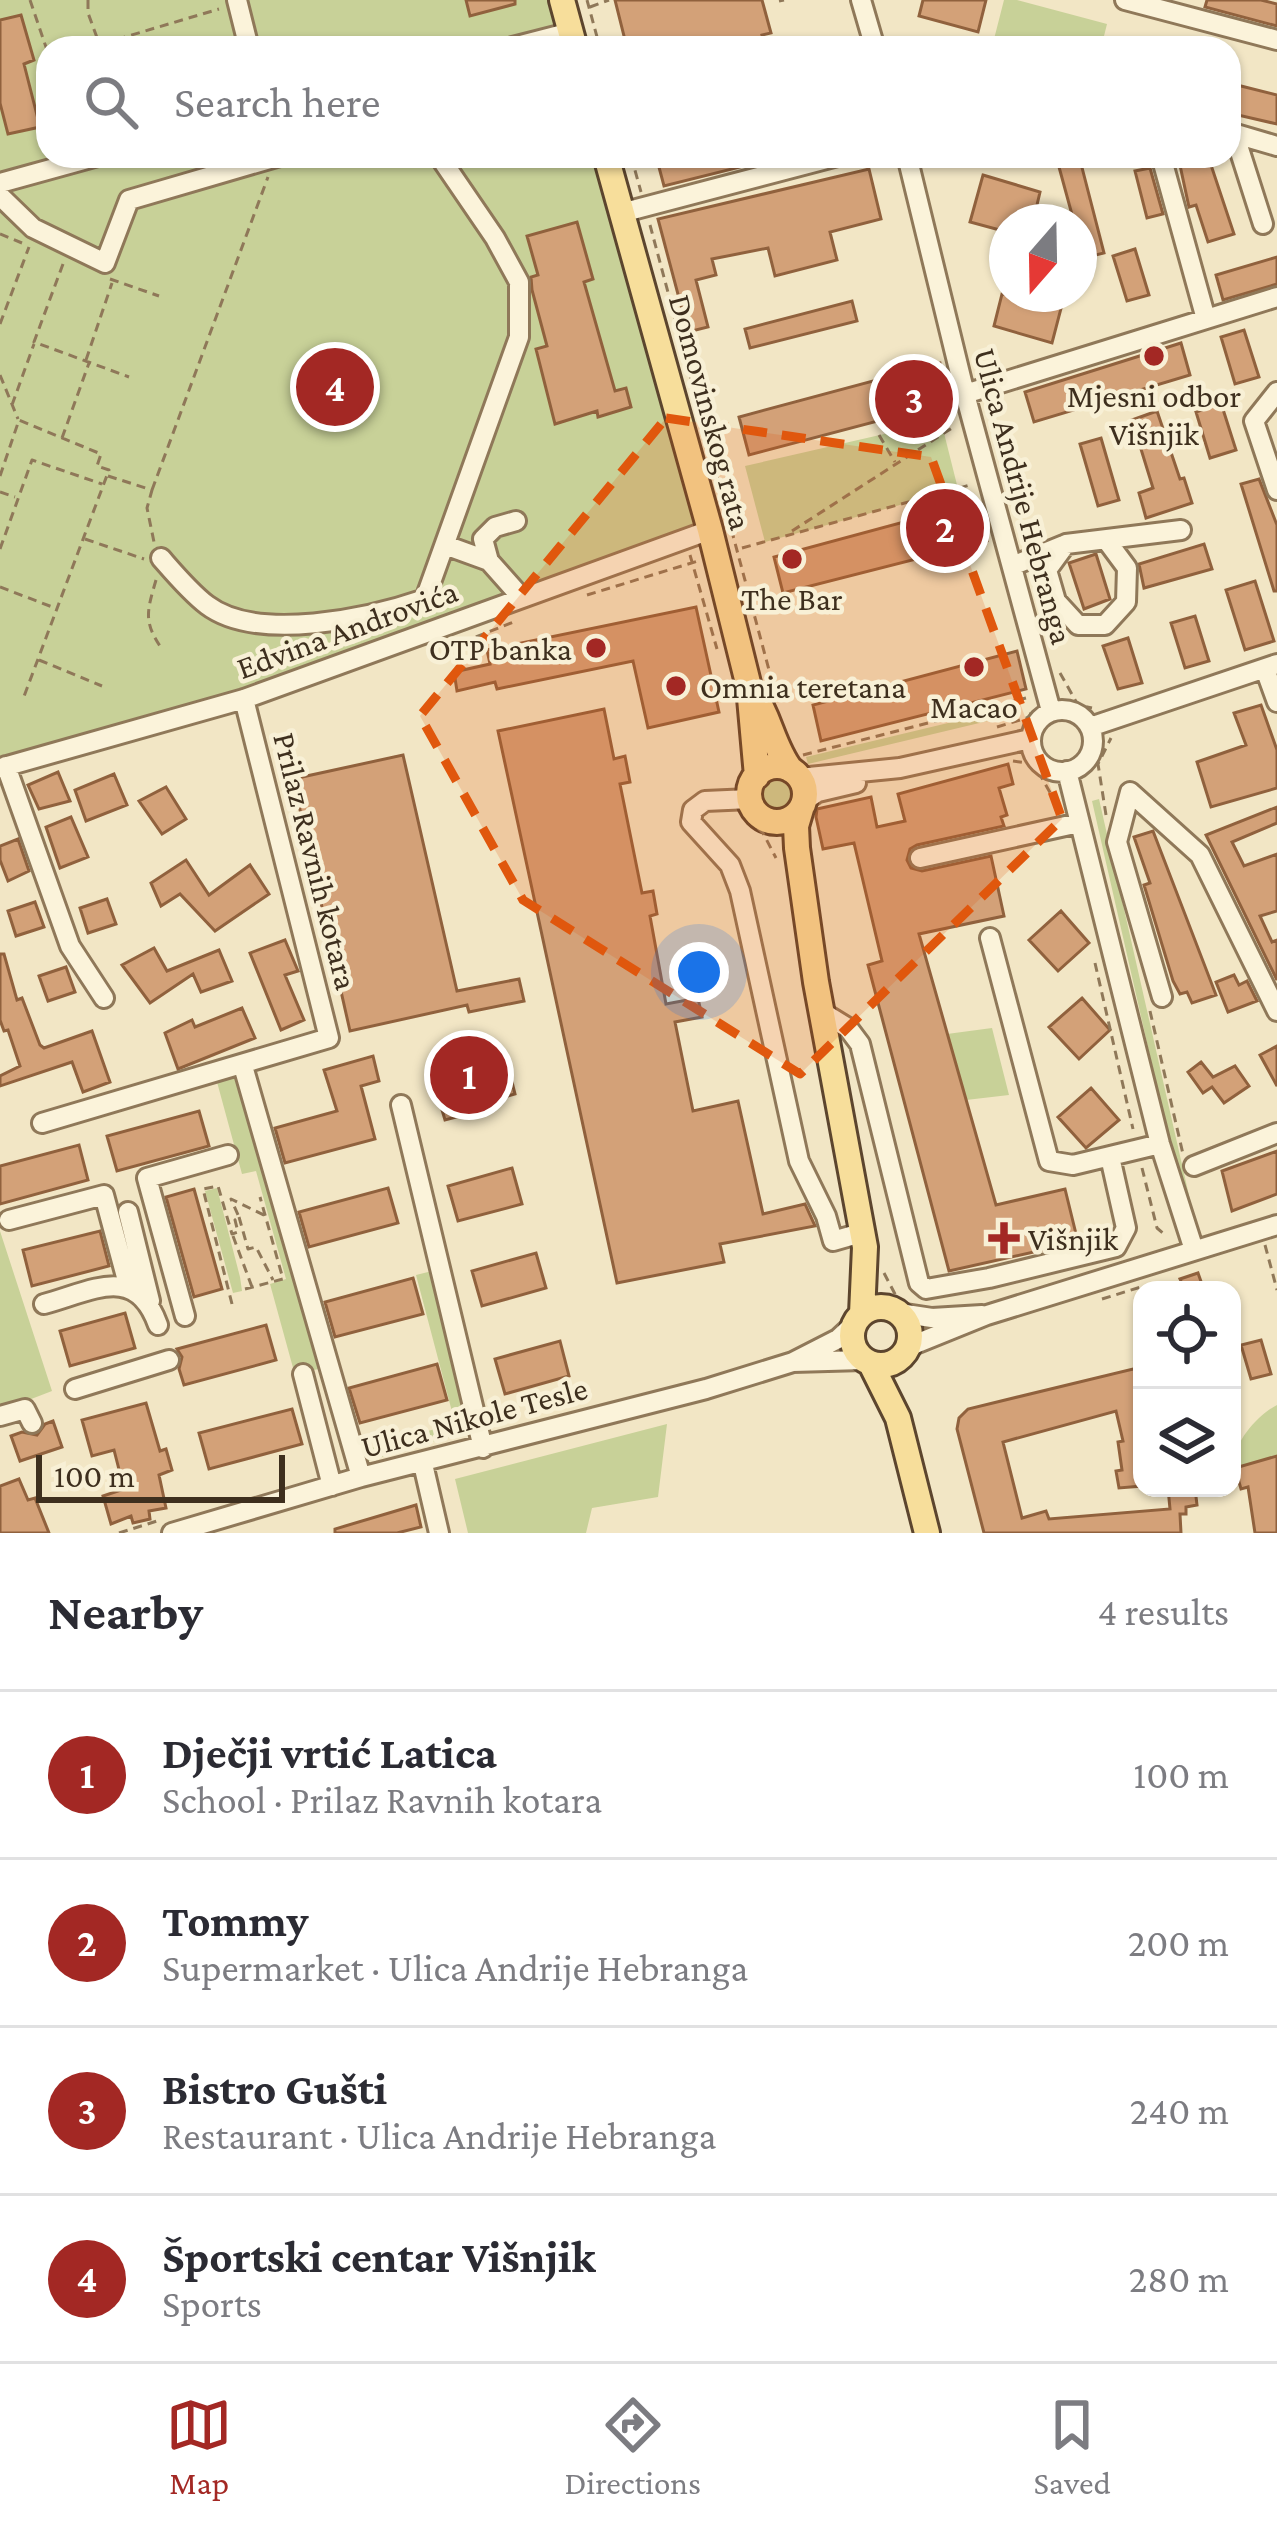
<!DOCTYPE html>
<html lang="en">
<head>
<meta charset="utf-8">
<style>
	:root { --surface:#fff; --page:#f7f7f7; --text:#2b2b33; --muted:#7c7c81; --line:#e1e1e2; --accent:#a32824 }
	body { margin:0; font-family:"Crimson Pro",serif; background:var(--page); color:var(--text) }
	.controls { position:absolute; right:36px; bottom:36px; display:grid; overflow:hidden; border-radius:24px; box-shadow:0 3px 9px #0004 }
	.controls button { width:108px; height:108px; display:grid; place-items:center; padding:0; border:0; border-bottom:3px solid var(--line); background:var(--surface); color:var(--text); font:60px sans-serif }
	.compass { position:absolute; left:989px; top:204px; width:108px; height:108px; border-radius:50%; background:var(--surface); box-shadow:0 3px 9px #0004; rotate:200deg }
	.scale { position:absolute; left:36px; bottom:30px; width:249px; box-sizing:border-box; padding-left:12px; border:6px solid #3e2f1e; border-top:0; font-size:33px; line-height:42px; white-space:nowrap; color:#3e2f1e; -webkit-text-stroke:9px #f8f0d6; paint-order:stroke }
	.you { position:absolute; left:699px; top:972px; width:42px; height:42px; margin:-30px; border:9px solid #fff; border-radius:50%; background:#1a73e8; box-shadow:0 0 0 18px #1a73e833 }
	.badge { display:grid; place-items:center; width:78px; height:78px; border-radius:50%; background:var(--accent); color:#fff; font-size:39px; font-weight:700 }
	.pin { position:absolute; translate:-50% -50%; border:6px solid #fff; box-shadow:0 3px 12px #0006 }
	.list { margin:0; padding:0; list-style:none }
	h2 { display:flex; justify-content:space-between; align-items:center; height:156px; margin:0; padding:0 48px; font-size:51px }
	h2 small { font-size:39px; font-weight:400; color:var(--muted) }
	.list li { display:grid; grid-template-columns:78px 1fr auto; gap:36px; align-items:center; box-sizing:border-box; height:168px; padding:0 48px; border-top:3px solid var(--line) }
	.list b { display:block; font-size:45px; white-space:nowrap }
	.list p { margin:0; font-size:39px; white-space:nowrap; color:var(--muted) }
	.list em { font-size:39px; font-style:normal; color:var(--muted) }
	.icon { flex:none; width:66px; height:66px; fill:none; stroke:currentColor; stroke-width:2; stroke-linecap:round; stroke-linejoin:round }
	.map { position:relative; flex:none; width:1277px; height:1533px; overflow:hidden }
	.search { position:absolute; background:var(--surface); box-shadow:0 3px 9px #0004; left:36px; right:36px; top:36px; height:132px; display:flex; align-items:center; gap:30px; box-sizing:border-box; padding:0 42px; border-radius:36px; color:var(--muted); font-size:45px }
	.sheet { height:828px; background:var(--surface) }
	nav { display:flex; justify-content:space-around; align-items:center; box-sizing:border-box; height:168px; border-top:3px solid var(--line); background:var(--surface); font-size:33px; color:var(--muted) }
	nav a { display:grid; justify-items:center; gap:6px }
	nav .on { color:var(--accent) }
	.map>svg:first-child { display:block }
	.green { fill:#c8d198 }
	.building { fill:#d3a178; stroke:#90613d; stroke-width:3 }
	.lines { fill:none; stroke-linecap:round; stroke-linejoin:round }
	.minor-casing { stroke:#8f7859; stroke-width:24 }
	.major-casing { stroke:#5c452e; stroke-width:30 }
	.path { stroke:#8f7859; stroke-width:3; stroke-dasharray:9 6; stroke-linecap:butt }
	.minor { stroke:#fbf3da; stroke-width:18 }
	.major { stroke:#f7de9b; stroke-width:24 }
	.marked { fill:#e0570d; fill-opacity:0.2; stroke:#e0570d; stroke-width:9; stroke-dasharray:24 15; stroke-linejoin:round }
	.poi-dot { fill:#a32824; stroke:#f8f0d6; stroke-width:4.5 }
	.labels { text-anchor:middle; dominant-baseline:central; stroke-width:9; stroke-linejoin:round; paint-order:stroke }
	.poi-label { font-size:33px; fill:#3e2f1e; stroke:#f8f0d6 }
	.street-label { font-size:33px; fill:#3e2f1e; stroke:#f8f0d6 }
</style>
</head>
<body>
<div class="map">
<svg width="1277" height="1533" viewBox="0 0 1277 1533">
	<rect width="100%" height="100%" fill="#f2e6c5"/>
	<!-- green -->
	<path class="green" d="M 0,0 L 562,0 L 575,48 L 48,48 L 48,156 L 606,156 L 710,530 L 521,597 L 249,686 L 0,759 Z
		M 1004,0 L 1017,0 L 1107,24 L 1101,48 L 1011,48 L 993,43 Z
		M 941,421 L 958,489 L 765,542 L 745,466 Z
		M 1019,706 L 1021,713 L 808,764 L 806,757 Z
		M763 795a14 14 0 1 1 28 0a14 14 0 1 1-28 0Z
		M 1099,799 L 1193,1213 L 1186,1214 L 1092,801 Z
		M 992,1028 L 1009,1095 L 966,1100 L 947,1034 Z
		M 235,1077 L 240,1080 L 318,1369 L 295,1375 L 270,1284 L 286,1279 L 256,1171 L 242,1174 L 217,1082 Z
		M 217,1188 L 240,1277 L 242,1291 L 233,1293 L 205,1191 Z
		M 0,1231 L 52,1391 L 0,1411 Z
		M 436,1270 L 470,1424 L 468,1432 L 364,1462 L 364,1450 L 455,1423 L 416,1275 Z
		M 1277,1405 L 1277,1455 L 1235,1468 C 1230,1446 1257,1415 1277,1405 Z
		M 667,1424 L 658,1497 L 592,1508 L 586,1533 L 468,1533 L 455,1479 Z"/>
	<!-- building -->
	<path class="building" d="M 466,0 L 515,0 L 515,4 L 470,16 Z
		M 615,0 L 762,0 L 771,33 L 762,35 L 766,48 L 627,48 Z
		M 923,0 L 986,0 L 978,32 L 919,16 Z
		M 1207,0 L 1261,0 L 1277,4 L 1277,26 L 1205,7 Z
		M 21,15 L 34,60 L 24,64 L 40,127 L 8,134 L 0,103 L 0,20 Z
		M 1237,85 L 1277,95 L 1277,124 L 1229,113 Z
		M 656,156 L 767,156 L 768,160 L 664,186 Z
		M 1056,156 L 1079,156 L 1104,253 L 1084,258 L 1079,222 L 1074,222 Z
		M 1178,156 L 1208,156 L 1234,234 L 1208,242 L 1196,205 L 1189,207 Z
		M 1150,168 L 1163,214 L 1147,218 L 1135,171 Z
		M 869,169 L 881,219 L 830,232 L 837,260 L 775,276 L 768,248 L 712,259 L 716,275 L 696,280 L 708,327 L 688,332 L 658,219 Z
		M 983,175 L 1040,192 L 1033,222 L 1007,222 L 1007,232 L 970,222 Z
		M 577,222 L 593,279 L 584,282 L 615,391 L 626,388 L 631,407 L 598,417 L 597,411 L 555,424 L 536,349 L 547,346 L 532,290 L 531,277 L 538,275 L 527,236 Z
		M 1135,249 L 1149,295 L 1127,301 L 1113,256 Z
		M 1277,257 L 1277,284 L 1223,300 L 1216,275 Z
		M 1002,294 L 1064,297 L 1052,343 L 994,326 Z
		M 852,301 L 857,321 L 750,348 L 745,329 Z
		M 1244,330 L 1259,377 L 1235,384 L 1221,337 Z
		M 1181,343 L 1190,375 L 1034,422 L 1025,392 Z
		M 940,363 L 950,402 L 749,455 L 739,417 Z
		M 1221,403 L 1236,450 L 1210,458 L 1196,412 Z
		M 1157,411 L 1180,479 L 1184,478 L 1192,503 L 1146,518 L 1139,493 L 1153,488 L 1132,420 Z
		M 1101,438 L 1119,500 L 1098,506 L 1080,444 Z
		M 1259,479 L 1277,525 L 1277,591 L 1274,591 L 1241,484 Z
		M 978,502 L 987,541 L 783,593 L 774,557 Z
		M 1204,544 L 1212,569 L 1144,588 L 1139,564 Z
		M 1096,554 L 1110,599 L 1084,609 L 1069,563 Z
		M 1255,581 L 1274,641 L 1245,650 L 1226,590 Z
		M 696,607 L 719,712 L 648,728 L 633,661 L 497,689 L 495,682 L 457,691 L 454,672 L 490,664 L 487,650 Z
		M 1195,616 L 1209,661 L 1185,668 L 1171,623 Z
		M 1128,638 L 1142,683 L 1118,689 L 1103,646 Z
		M 1017,651 L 1026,689 L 821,741 L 813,705 Z
		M 1261,705 L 1277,750 L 1277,788 L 1211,807 L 1197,762 L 1246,745 L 1234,713 Z
		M 604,709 L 614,759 L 625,756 L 630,782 L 620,784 L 642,893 L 653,891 L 657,914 L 650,916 L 666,1004 L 698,998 L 702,1017 L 675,1022 L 693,1111 L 738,1101 L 763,1214 L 805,1204 L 815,1226 L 720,1244 L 724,1262 L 617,1283 L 498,731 Z
		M 403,755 L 457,991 L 519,979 L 524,1001 L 469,1012 L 467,1005 L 350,1031 L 293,779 Z
		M 1008,764 L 1013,784 L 999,788 L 1007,815 L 1001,817 L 1004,826 L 917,845 L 910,849 L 907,860 L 911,868 L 922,871 L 991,856 L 1004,916 L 919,934 L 996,1205 L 1065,1189 L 1078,1242 L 949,1271 L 868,965 L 882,961 L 854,843 L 823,849 L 816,817 L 817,809 L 871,797 L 877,827 L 905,821 L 898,794 Z
		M 58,772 L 70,801 L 39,809 L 28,785 Z
		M 114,774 L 127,805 L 86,821 L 75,790 Z
		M 166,787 L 186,819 L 162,834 L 139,801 Z
		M 1277,807 L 1277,823 L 1232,842 L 1244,866 L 1277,854 L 1277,911 L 1260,916 L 1272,942 L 1277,940 L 1277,980 L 1206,835 Z
		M 71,817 L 88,857 L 60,868 L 46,827 Z
		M 1153,831 L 1216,995 L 1192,1003 L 1187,992 L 1180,994 L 1173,981 L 1144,885 L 1150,883 L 1134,837 Z
		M 18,839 L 29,871 L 8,881 L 0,860 L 0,846 Z
		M 186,860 L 209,895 L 250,865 L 269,894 L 215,931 L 180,894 L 161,906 L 151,883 Z
		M 107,899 L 116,924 L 88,933 L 80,908 Z
		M 35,902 L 44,927 L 16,936 L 8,911 Z
		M 1061,911 L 1089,943 L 1058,971 L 1029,940 Z
		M 285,940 L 298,971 L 285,975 L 304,1020 L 281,1030 L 250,953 Z
		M 154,948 L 167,971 L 219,950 L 232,981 L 201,992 L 193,974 L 150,1003 L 122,965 Z
		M 0,954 L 4,954 L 17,1000 L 22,998 L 40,1045 L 44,1048 L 92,1031 L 110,1082 L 83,1092 L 72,1062 L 0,1086 L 0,1076 L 20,1066 L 8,1030 L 4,1031 L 0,1020 Z
		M 66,967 L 75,992 L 48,1001 L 39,976 Z
		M 1234,975 L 1239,985 L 1247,981 L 1257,1001 L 1228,1012 L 1216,982 Z
		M 1082,998 L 1110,1030 L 1079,1059 L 1049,1027 Z
		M 242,1008 L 255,1038 L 178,1069 L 165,1033 L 192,1020 L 195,1027 Z
		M 1277,1046 L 1277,1086 L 1260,1055 Z
		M 373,1056 L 379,1081 L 361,1086 L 375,1139 L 285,1163 L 275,1128 L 337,1111 L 324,1070 Z
		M 506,1058 L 515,1094 L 479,1104 L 479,1111 L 445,1120 L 434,1083 L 470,1074 L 469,1065 Z
		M 1201,1062 L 1213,1077 L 1235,1066 L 1249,1086 L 1224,1103 L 1212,1087 L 1203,1093 L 1188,1072 Z
		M 1091,1088 L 1119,1120 L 1086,1148 L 1058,1117 Z
		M 199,1111 L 209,1146 L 117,1171 L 107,1136 Z
		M 79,1145 L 88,1180 L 0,1204 L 0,1166 Z
		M 1277,1151 L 1277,1194 L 1232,1211 L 1222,1171 Z
		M 512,1168 L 522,1204 L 458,1221 L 448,1186 Z
		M 388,1188 L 398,1223 L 309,1247 L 299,1212 Z
		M 194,1189 L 222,1289 L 194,1297 L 166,1197 Z
		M 100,1231 L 109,1266 L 32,1286 L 23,1250 Z
		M 536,1253 L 546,1288 L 482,1306 L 472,1271 Z
		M 1198,1273 L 1204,1290 L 1185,1290 L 1180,1279 Z
		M 413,1278 L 423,1314 L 335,1337 L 325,1302 Z
		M 125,1313 L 135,1348 L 70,1366 L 60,1331 Z
		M 266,1325 L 276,1360 L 184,1385 L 179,1369 L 182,1357 L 177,1349 Z
		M 1261,1340 L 1271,1374 L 1251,1379 L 1241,1345 Z
		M 560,1341 L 569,1376 L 505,1394 L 495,1359 Z
		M 437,1364 L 447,1400 L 360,1423 L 349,1388 Z
		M 1133,1369 L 1142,1372 L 1142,1486 L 1119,1488 L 1116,1471 L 1122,1470 L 1118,1442 L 1123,1441 L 1116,1411 L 1003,1442 L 1022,1518 L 1046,1511 L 1049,1519 L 1170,1509 L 1168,1488 L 1195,1488 L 1197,1505 L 1186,1507 L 1186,1514 L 1180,1514 L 1181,1533 L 984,1533 L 957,1429 L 959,1418 L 968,1409 Z
		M 146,1403 L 160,1451 L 166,1449 L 172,1470 L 159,1475 L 166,1508 L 149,1511 L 150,1519 L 133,1523 L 131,1516 L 111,1524 L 103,1496 L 124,1489 L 114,1450 L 92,1456 L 82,1420 Z
		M 292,1409 L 302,1444 L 209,1469 L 199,1433 Z
		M 53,1421 L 62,1447 L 20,1461 L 11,1436 L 22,1432 L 37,1435 L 45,1424 Z
		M 1277,1456 L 1277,1533 L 1255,1533 L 1248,1487 L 1241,1489 L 1235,1468 Z
		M 19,1479 L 28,1500 L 35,1498 L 49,1533 L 0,1533 L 0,1486 Z
		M 416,1505 L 421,1527 L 397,1533 L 335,1533 L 335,1529 Z"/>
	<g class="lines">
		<!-- minor casing -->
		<g class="minor-casing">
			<path id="minor" d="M 237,0 L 249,48
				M 861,0 L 875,48
				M 1125,0 L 1277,40
				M 509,48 L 571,32
				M 1229,132 L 1277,146
				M 1234,133 L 1263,224
				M 907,156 L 965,394 L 1051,711
				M 1161,156 L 1206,319
				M 0,183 L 98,156
				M 0,196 L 33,228 L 105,263 L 129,200 L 280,156
				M 621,213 L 838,156
				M 1277,392 L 1254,421 L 1277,490
				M 965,394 L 1277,297
				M 1066,544 L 1047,570 L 1056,601 L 1078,625 L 1105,625 L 1126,602 L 1127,568 L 1107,541
				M 445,545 L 489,561 L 521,597
				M 161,558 C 175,574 190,592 207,605 C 257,643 370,618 425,599 L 519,337 L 519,282 L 495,238 L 439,156
				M 489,561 L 483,539 L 495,527 L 516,521
				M 1012,566 L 1066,544 L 1181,530
				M 1265,669 L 1277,702
				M1031 741a31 31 0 1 1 62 0a31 31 0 1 1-62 0Z
				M 1090,727 L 1277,664
				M 6,766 L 70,946 L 104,998
				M 0,768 L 244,699 L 710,530
				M 1067,771 L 1160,1144 L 1194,1250
				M 799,778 L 900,768 L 1030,739
				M 750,799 L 705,801 L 693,810 L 691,822 L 730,865 L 740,891 L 799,1161 L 826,1216 L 833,1241 L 861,1233
				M 804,801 L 818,792 L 856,783
				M 920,858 L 1079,823
				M 990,938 L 1049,1161 L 1073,1165 L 1160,1144
				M 1162,997 L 1117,842 L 1130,792 L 1200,855 L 1277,1011
				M 822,1012 L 848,1028 L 860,1044 L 919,1283 L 926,1289 L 989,1278 L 1116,1247 L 1126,1228 L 1110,1157
				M 243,1066 L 361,1477
				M 401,1105 L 483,1448
				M 42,1123 L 329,1038 L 244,699
				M 1194,1166 L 1277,1133
				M 128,1212 L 150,1301
				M 9,1220 L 104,1195 L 129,1288
				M 44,1304 C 92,1291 136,1263 158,1325
				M 899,1313 L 932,1318 L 982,1315
				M 185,1316 L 147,1178 L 228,1155
				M 908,1347 L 987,1315 L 1277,1225
				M 793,1362 L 863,1360
				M 303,1374 L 332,1486
				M 75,1389 L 169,1360
				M 0,1416 L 25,1409 L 32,1423
				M 423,1464 L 439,1533
				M 172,1533 L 361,1477 L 706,1389 L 793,1362 L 838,1339 L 854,1324"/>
		</g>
		<!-- major casing -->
		<g class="major-casing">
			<path id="major" d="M 562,0 L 575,48
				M 606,156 L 710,530 L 749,687 L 757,776
				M 753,693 C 770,717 773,747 791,770
				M749 794a28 28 0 1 1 56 0a28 28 0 1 1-56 0Z
				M 801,809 L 796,826 L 797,848 L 816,982 L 865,1247 L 862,1314
				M852 1336a29 29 0 1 1 58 0a29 29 0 1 1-58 0Z
				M 871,1364 L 898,1418 L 927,1533"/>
		</g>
		<!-- path -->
		<path class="path" d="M 30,0 L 48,53
			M 88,0 L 88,13 L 99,43
			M 587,0 L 600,48
			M 779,1 L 784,0
			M 590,7 L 609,0
			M 88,48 L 219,9
			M 631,156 L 641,192
			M 650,225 L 773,685
			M 0,234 L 22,243
			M 63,264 L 34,342 L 129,377
			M 110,279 L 159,296
			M 0,324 L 29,247
			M 86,360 L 112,283
			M 0,375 L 18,419
			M 12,405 L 34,344
			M 879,435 L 895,462
			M 62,438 L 89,363
			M 0,476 L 19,420 L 101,454 L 97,466 L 109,470 L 23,699
			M 108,476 L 152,490 L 147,508 L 154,542
			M 152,490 L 268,177
			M 0,492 L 15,497
			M 792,531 L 955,426
			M 85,539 L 144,559
			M 742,548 L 970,485
			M 0,549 L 32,460 L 102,484
			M 690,555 L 717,649
			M 156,580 C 147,611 143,622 162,649
			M 0,587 L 55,608
			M 587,595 L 698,561
			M 1045,615 L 1050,635
			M 448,648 L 516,621
			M 39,660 L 102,686
			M 1060,673 L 1078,705 L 1092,708
			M 997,727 L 1030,717 L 1032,707
			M 803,755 L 1026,698
			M 1013,761 L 1034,764 L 1057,805
			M 1106,815 L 1098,764 L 1111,738
			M 747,818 L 763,833 L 776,858
			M 1095,963 L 1133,1129
			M 1150,1011 L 1183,1154
			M 1142,1168 L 1157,1228 L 1165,1235
			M 239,1217 L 248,1249 L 256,1247 L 273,1280
			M 233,1236 L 252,1287
			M 1265,1245 L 1277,1290
			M 884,1273 L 896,1296
			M 245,1289 L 283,1279 L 260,1197
			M 1102,1299 L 1144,1286
			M 232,1304 L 203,1189 L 218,1186 L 232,1234 L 238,1232 L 235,1220 L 239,1217 L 231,1199 L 266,1216
			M 119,1533 L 157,1521"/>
		<!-- minor -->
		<use href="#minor" class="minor"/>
		<!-- major -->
		<use href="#major" class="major"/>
	</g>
	<!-- marked area -->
	<path class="marked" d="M 666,418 L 931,457 L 1062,819 L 800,1074 L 523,900 L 420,716 Z"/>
	<!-- markers -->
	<g class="poi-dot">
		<circle cx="1154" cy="356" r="12"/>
		<circle cx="792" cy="559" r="12"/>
		<circle cx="596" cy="648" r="12"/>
		<circle cx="974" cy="667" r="12"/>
		<circle cx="676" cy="686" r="12"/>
		<path d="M998 1220h12v12h12v12h-12v12h-12v-12h-12v-12h12z"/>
	</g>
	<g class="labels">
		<!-- poi labels -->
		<g class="poi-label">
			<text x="1154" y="395">Mjesni odbor<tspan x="1154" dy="38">Višnjik</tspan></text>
			<text x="792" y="598">The Bar</text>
			<text x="572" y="648" text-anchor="end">OTP banka</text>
			<text x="700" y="686" text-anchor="start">Omnia teretana</text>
			<text x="974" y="706">Macao</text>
			<text x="1028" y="1238" text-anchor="start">Višnjik</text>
		</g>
		<!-- street labels -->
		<g class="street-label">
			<text transform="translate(711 412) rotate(75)">Domovinskog rata</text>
			<text transform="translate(1024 496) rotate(75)">Ulica Andrije Hebranga</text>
			<text transform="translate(347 629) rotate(-20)">Edvina Androvića</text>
			<text transform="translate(316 861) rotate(76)">Prilaz Ravnih kotara</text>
			<text transform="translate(474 1417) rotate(-15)">Ulica Nikole Tesle</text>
		</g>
	</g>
</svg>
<div class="controls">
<button><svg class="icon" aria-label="locate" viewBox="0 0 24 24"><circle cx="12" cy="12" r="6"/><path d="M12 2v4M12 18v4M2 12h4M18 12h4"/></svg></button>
<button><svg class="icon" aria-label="layers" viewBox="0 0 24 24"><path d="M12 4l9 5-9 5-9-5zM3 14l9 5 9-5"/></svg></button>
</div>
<svg class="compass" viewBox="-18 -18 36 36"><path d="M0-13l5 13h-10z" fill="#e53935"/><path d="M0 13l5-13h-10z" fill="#7c7c81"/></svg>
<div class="scale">100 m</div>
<div class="you"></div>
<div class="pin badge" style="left:469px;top:1075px">1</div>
<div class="pin badge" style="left:945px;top:528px">2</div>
<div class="pin badge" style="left:914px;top:399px">3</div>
<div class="pin badge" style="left:335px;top:387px">4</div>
<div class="search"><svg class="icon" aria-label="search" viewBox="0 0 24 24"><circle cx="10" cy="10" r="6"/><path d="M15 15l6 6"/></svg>Search here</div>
</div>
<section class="sheet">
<h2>Nearby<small>4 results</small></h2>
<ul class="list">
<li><span class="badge">1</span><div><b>Dječji vrtić Latica</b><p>School · Prilaz Ravnih kotara</p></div><em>100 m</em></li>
<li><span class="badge">2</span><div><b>Tommy</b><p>Supermarket · Ulica Andrije Hebranga</p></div><em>200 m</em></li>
<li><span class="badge">3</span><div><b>Bistro Gušti</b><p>Restaurant · Ulica Andrije Hebranga</p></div><em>240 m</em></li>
<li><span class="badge">4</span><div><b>Športski centar Višnjik</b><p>Sports</p></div><em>280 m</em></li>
</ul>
</section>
<nav>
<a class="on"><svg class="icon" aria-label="map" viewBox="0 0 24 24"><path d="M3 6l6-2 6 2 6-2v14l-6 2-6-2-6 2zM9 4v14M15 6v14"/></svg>Map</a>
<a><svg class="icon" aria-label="directions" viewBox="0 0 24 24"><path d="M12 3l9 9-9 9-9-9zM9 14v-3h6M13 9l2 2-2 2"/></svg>Directions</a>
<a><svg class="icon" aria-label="saved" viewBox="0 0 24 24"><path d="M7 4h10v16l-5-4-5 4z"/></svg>Saved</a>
</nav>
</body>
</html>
